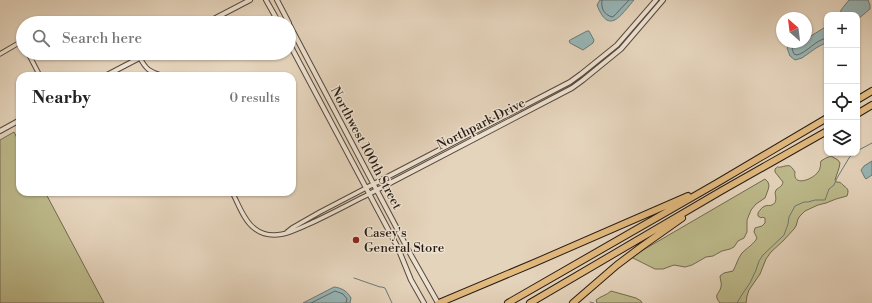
<!DOCTYPE html>
<html lang="en">
<head>
<meta charset="utf-8">
<style>
	:root { --surface:#fff; --page:#f6f6f6; --text:#222; --muted:#767676; --line:#e0e0e0 }
	body { margin:0; font-family:"Libre Bodoni",serif; background:var(--page); color:var(--text) }
	.controls { position:absolute; right:12px; top:12px; display:grid; overflow:hidden; border-radius:8px; box-shadow:0 1px 3px #0004 }
	.controls button { width:36px; height:36px; display:grid; place-items:center; padding:0; border:0; border-bottom:1px solid var(--line); background:var(--surface); color:var(--text); font:20px sans-serif }
	.compass { position:absolute; left:776px; top:12px; width:36px; height:36px; border-radius:50%; background:var(--surface); box-shadow:0 1px 3px #0004; rotate:332deg }
	.list { margin:0; padding:0; list-style:none }
	h2 { display:flex; justify-content:space-between; align-items:center; height:52px; margin:0; padding:0 16px; font-size:17px }
	h2 small { font-size:13px; font-weight:400; color:var(--muted) }
	.icon { flex:none; width:22px; height:22px; fill:none; stroke:currentColor; stroke-width:2; stroke-linecap:round; stroke-linejoin:round }
	.map { position:relative; flex:none; width:872px; height:303px; overflow:hidden }
	.search { position:absolute; background:var(--surface); box-shadow:0 1px 3px #0004; left:16px; top:16px; width:280px; height:44px; display:flex; align-items:center; gap:10px; box-sizing:border-box; padding:0 14px; border-radius:22px; color:var(--muted); font-size:15px }
	.panel { position:absolute; background:var(--surface); box-shadow:0 1px 3px #0004; left:16px; top:72px; width:280px; height:124px; border-radius:12px }
	.map>svg:first-child { display:block }
	.green { fill:#bdba8b; stroke:#726a50 }
	.water { fill:#98b7b8; stroke:#6b7976 }
	.lines { fill:none; stroke-linecap:round; stroke-linejoin:round }
	.shore { stroke:#606966; stroke-width:1 }
	.stream { stroke:#6b7976; stroke-width:1 }
	.minor-casing { stroke:#57493e; stroke-width:5.5 }
	.tertiary-casing { stroke:#57493e; stroke-width:6 }
	.motorway-casing { stroke:#281b14; stroke-width:8 }
	.minor { stroke:#eee3d3; stroke-width:3.5 }
	.tertiary { stroke:#eee3d3; stroke-width:4 }
	.motorway { stroke:#e2ba7e; stroke-width:6 }
	.poi-dot { fill:#8f2418; stroke:#eee3d3; stroke-width:1.5 }
	.labels { text-anchor:middle; dominant-baseline:central; stroke-width:3; stroke-linejoin:round; paint-order:stroke }
	.street-label { font-size:13px; fill:#281b14; stroke:#eee3d3 }
	.poi-label { font-size:13px; fill:#281b14; stroke:#eee3d3; text-anchor:start }
</style>
</head>
<body>
<div class="map">
<svg width="872" height="303" viewBox="0 0 872 303">
	<rect width="100%" height="100%" fill="#e5d4bc"/>
	<filter id="stains"><feTurbulence type="fractalNoise" baseFrequency=".005" numOctaves="4"/><feColorMatrix values="0 0 0 0 .2 0 0 0 0 .09 0 0 0 0 .02 0 0 0 .5 -.17"/></filter>
	<radialGradient id="worn" r=".72"><stop offset=".6" stop-color="#630" stop-opacity="0"/><stop offset="1" stop-color="#630" stop-opacity=".3"/></radialGradient>
	<!-- green -->
	<path class="green" d="M 14,132 L 20,144 L 20,192 L 45,192 L 104,303 L 0,303 L 0,140 Z
		M 831,156 L 838,160 L 840,163 L 839,168 L 835,180 L 836,182 C 841,182 841,183 844,186 C 848,189 849,190 847,196 L 836,199 L 826,203 L 818,205 L 805,211 L 800,216 L 798,219 L 796,226 L 794,229 L 783,241 L 771,252 L 766,259 L 760,274 L 749,290 L 747,296 L 746,303 L 720,303 C 713,294 719,295 721,287 C 722,284 720,279 720,276 L 724,273 L 733,271 C 736,266 738,258 742,253 C 747,248 754,244 757,238 L 754,232 L 755,228 L 762,226 L 765,223 L 765,218 L 762,217 L 761,218 L 758,216 L 758,213 C 760,210 762,207 765,206 C 767,205 770,206 772,205 C 777,203 776,197 775,193 L 776,190 C 779,187 782,187 783,182 L 775,172 L 775,169 C 780,165 775,168 781,167 C 789,165 790,164 795,172 C 792,189 818,178 820,168 C 821,166 820,163 821,161 L 826,158 Z
		M 765,179 L 768,182 L 769,186 L 768,190 L 765,198 L 756,204 L 751,210 L 747,220 L 747,232 L 744,238 L 738,241 L 734,247 L 730,249 L 722,251 L 713,256 L 706,257 L 692,265 L 685,267 L 674,265 L 663,269 L 655,269 L 631,257 Z
		M 611,291 L 636,298 L 641,301 L 642,303 L 597,303 L 596,300 C 601,296 607,295 611,291 Z"/>
	<!-- water -->
	<path class="water" d="M 600,0 L 634,0 C 621,15 609,36 597,5 Z
		M 849,0 L 868,0 L 870,5 L 870,9 L 857,20 L 857,15 L 840,15 L 841,10 Z
		M 827,26 L 827,42 L 816,48 L 802,58 L 795,60 L 790,56 L 787,48 C 791,41 799,42 806,42 L 806,39 Z
		M 587,31 L 589,31 L 594,40 L 593,43 L 583,50 L 570,43 L 569,41 L 570,40 Z
		M 872,161 L 872,175 L 866,179 L 865,178 L 861,170 L 864,166 Z
		M 334,287 C 342,288 347,291 351,298 L 350,303 L 303,303 Z"/>
	<g class="lines">
		<!-- shore -->
		<path class="shore" d="M 602,0 C 601,8 603,14 612,17 L 614,16 L 629,0
			M 795,42 L 795,45 L 792,49 L 794,54 L 797,55 C 808,52 815,40 827,38
			M 311,303 L 335,291 L 343,294 L 347,299 L 346,303"/>
		<!-- stream -->
		<path class="stream" d="M 857,151 L 872,143
			M 354,278 L 380,287 L 382,287 L 385,288 L 392,303
			M 590,302 L 594,303
			M 737,303 L 743,293 L 750,283 L 756,270 L 759,261 L 763,255 L 784,235 L 788,224 L 789,217 L 795,206 L 804,202 L 808,202 L 815,200 L 825,200 L 829,189 L 834,185 L 837,178 L 849,158 L 853,153"/>
		<!-- minor casing -->
		<g class="minor-casing">
			<path id="minor" d="M 28,53 L 40,76
				M 0,54 L 17,44 L 21,44 L 23,45
				M 140,58 C 147,71 150,71 163,76
				M 232,192 C 238,203 244,221 254,228 C 260,233 267,235 274,235 C 286,235 298,229 309,224 C 329,215 349,204 369,194
				M 287,232 L 292,228 L 320,212 L 366,188"/>
		</g>
		<!-- tertiary casing -->
		<g class="tertiary-casing">
			<path id="tertiary" d="M 266,0 L 279,23
				M 277,0 L 289,23
				M 206,23 L 250,0
				M 289,24 L 412,257 L 438,303
				M 289,43 L 398,248 L 411,280 L 424,303
				M 105,76 L 149,53
				M 0,131 L 20,120
				M 366,188 L 570,82 L 581,74 L 617,45 L 656,0
				M 369,194 L 572,88 L 583,80 L 621,49 L 663,0"/>
		</g>
		<!-- motorway casing -->
		<g class="motorway-casing">
			<path id="motorway" d="M 857,100 L 872,91
				M 857,114 L 872,105
				M 439,303 L 534,263 L 688,196
				M 508,303 L 717,183 L 827,118
				M 530,303 L 721,191 L 827,131
				M 573,303 L 617,265 L 641,247 L 682,218"/>
		</g>
		<!-- minor -->
		<use href="#minor" class="minor"/>
		<!-- tertiary -->
		<use href="#tertiary" class="tertiary"/>
		<!-- motorway -->
		<use href="#motorway" class="motorway"/>
	</g>
	<!-- markers -->
	<circle class="poi-dot" cx="356" cy="240" r="4"/>
	<g class="labels">
		<!-- street labels -->
		<g class="street-label">
			<text transform="translate(481 124) rotate(-27)">Northpark Drive</text>
			<text transform="translate(366 148) rotate(62)">Northwest 100th Street</text>
		</g>
		<!-- poi labels -->
		<g class="poi-label">
			<text x="364" y="233">Casey's<tspan x="364" dy="15">General Store</tspan></text>
		</g>
	</g>
	<rect width="100%" height="100%" filter="url(#stains)"/>
	<rect width="100%" height="100%" fill="url(#worn)"/>
</svg>
<div class="controls">
<button>+</button>
<button>−</button>
<button><svg class="icon" aria-label="locate" viewBox="0 0 24 24"><circle cx="12" cy="12" r="6"/><path d="M12 2v4M12 18v4M2 12h4M18 12h4"/></svg></button>
<button><svg class="icon" aria-label="layers" viewBox="0 0 24 24"><path d="M12 4l9 5-9 5-9-5zM3 14l9 5 9-5"/></svg></button>
</div>
<svg class="compass" viewBox="-18 -18 36 36"><path d="M0-13l5 13h-10z" fill="#e53935"/><path d="M0 13l5-13h-10z" fill="#767676"/></svg>
<div class="search"><svg class="icon" aria-label="search" viewBox="0 0 24 24"><circle cx="10" cy="10" r="6"/><path d="M15 15l6 6"/></svg>Search here</div>
<section class="panel">
<h2>Nearby<small>0 results</small></h2>
<ul class="list">
</ul>
</section>
</div>
</body>
</html>
